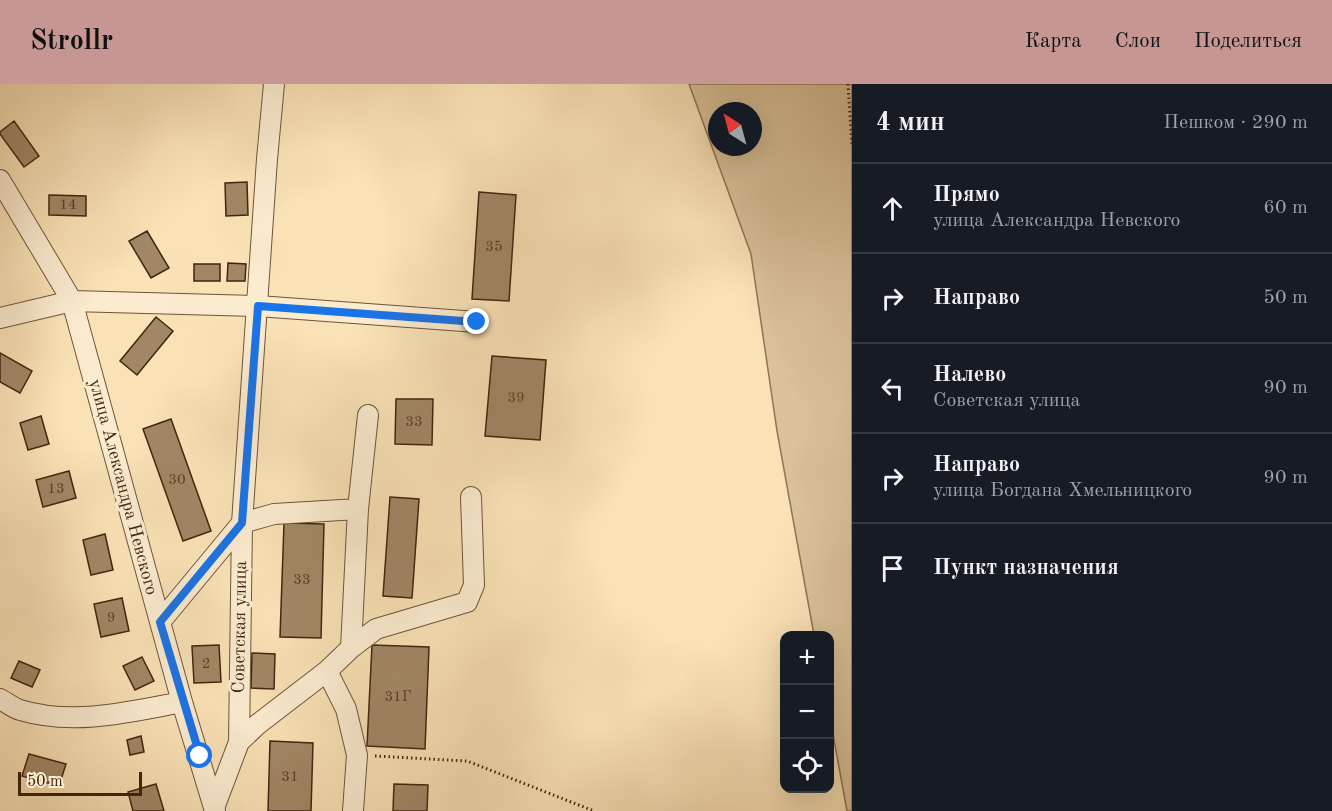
<!DOCTYPE html>
<html lang="ru">
<head>
<meta charset="utf-8">
<style>
	:root { --surface:#171b24; --page:#242831; --text:#f1f3f6; --muted:#9ea1a6; --line:#363941; --accent:#c59692 }
	body { margin:0; font-family:"Old Standard TT",serif; background:var(--page); color:var(--text) }
	.controls { position:absolute; right:18px; bottom:18px; display:grid; overflow:hidden; border-radius:12px; box-shadow:0 6px 24px #0002 }
	.controls button { width:54px; height:54px; display:grid; place-items:center; padding:0; border:0; border-bottom:2px solid var(--line); background:var(--surface); color:var(--text); font:30px sans-serif }
	.compass { position:absolute; left:708px; top:18px; width:54px; height:54px; border-radius:50%; background:var(--surface); box-shadow:0 6px 24px #0002; rotate:324deg }
	.scale { position:absolute; left:18px; bottom:15px; width:124px; box-sizing:border-box; padding-left:6px; border:3px solid #41250f; border-top:0; font-size:16px; line-height:21px; white-space:nowrap; color:#41250f; -webkit-text-stroke:4px #fbecd0; paint-order:stroke }
	.stop { position:absolute; width:18px; height:18px; margin:-14px; border:4px solid #1a73e8; border-radius:50%; background:#fff }
	.stop.end { background:#1a73e8; border-color:#fff; box-shadow:0 2px 6px #0008 }
	.list { margin:0; padding:0; list-style:none }
	h2 { display:flex; justify-content:space-between; align-items:center; height:78px; margin:0; padding:0 24px; font-size:26px }
	h2 small { font-size:20px; font-weight:400; color:var(--muted) }
	.list li { display:grid; grid-template-columns:39px 1fr auto; gap:18px; align-items:center; box-sizing:border-box; height:90px; padding:0 24px; border-top:2px solid var(--line) }
	.list b { display:block; font-size:22px; white-space:nowrap }
	.list p { margin:0; font-size:20px; white-space:nowrap; color:var(--muted) }
	.list em { font-size:20px; font-style:normal; color:var(--muted) }
	.icon { flex:none; width:33px; height:33px; fill:none; stroke:currentColor; stroke-width:2; stroke-linecap:round; stroke-linejoin:round }
	.map { position:relative; flex:none; width:852px; height:727px; overflow:hidden }
	header { display:flex; align-items:center; gap:36px; box-sizing:border-box; height:84px; padding:0 30px; background:var(--accent); color:#111 }
	header strong { font-size:28px }
	nav { display:flex; gap:33px; margin-inline-start:auto; font-size:21px }
	main { display:flex }
	aside { flex:1; background:var(--surface) }
	.map>svg:first-child { display:block }
	.green { fill:#dac29a; stroke:#8e7454; stroke-width:1.5; fill-rule:evenodd }
	.building { fill:#a18766; stroke:#41250f; stroke-width:1.5 }
	.lines { fill:none; stroke-linecap:round; stroke-linejoin:round }
	.minor-casing { stroke:#6f5439; stroke-width:22 }
	.path { stroke:#41250f; stroke-width:3; stroke-dasharray:1.5 3; stroke-linecap:butt }
	.minor { stroke:#fbecd0; stroke-width:20 }
	.route { stroke:#1a73e8; stroke-width:8 }
	.labels { text-anchor:middle; dominant-baseline:central; stroke-width:6; stroke-linejoin:round; paint-order:stroke }
	.number-label { font-size:15px; fill:#593e25 }
	.street-label { font-size:18px; fill:#41250f; stroke:#fbecd0 }
</style>
</head>
<body>
<header>
<strong>Strollr</strong>
<nav><a>Карта</a><a>Слои</a><a>Поделиться</a></nav>
</header>
<main>
<div class="map">
<svg width="852" height="727" viewBox="0 0 852 727">
	<rect width="100%" height="100%" fill="#f9e2b6"/>
	<filter id="stains"><feTurbulence type="fractalNoise" baseFrequency=".00333" numOctaves="4"/><feColorMatrix values="0 0 0 0 .2 0 0 0 0 .09 0 0 0 0 .02 0 0 0 .5 -.17"/></filter>
	<radialGradient id="worn" r=".72"><stop offset=".6" stop-color="#630" stop-opacity="0"/><stop offset="1" stop-color="#630" stop-opacity=".3"/></radialGradient>
	<!-- green -->
	<path class="green" d="M 689,0 L 852,0 L 852,727 L 847,727 L 830,634 L 830,552 L 814,551 L 777,347 L 751,170 ZM 717,27 L 753,27 L 753,63 L 717,63 Z"/>
	<!-- building -->
	<path class="building" d="M 14,37 L 39,72 L 24,83 L 0,50 L 0,48 Z
		M 247,98 L 248,131 L 226,132 L 225,99 Z
		M 479,108 L 516,111 L 509,217 L 472,215 Z
		M 49,111 L 86,112 L 86,132 L 49,131 Z
		M 147,147 L 169,184 L 151,194 L 129,157 Z
		M 228,179 L 246,180 L 245,197 L 227,197 Z
		M 194,180 L 220,180 L 220,197 L 194,197 Z
		M 156,233 L 173,247 L 137,291 L 120,277 Z
		M 0,269 L 32,287 L 20,309 L 0,298 Z
		M 492,272 L 546,276 L 540,356 L 485,352 Z
		M 396,315 L 433,315 L 432,361 L 395,360 Z
		M 41,332 L 49,360 L 28,366 L 20,339 Z
		M 171,335 L 211,447 L 183,457 L 143,345 Z
		M 69,387 L 76,414 L 43,423 L 36,396 Z
		M 390,413 L 419,415 L 412,514 L 383,512 Z
		M 284,439 L 324,440 L 321,554 L 280,553 Z
		M 105,450 L 113,486 L 91,491 L 83,456 Z
		M 122,514 L 129,547 L 101,553 L 94,520 Z
		M 219,561 L 221,598 L 194,599 L 192,562 Z
		M 372,561 L 429,563 L 425,665 L 367,662 Z
		M 252,569 L 275,570 L 274,605 L 251,604 Z
		M 142,573 L 154,597 L 135,606 L 123,582 Z
		M 19,577 L 40,586 L 32,603 L 11,594 Z
		M 141,652 L 144,668 L 130,671 L 127,656 Z
		M 270,657 L 313,659 L 311,727 L 268,727 Z
		M 29,670 L 66,680 L 59,702 L 22,692 Z
		M 156,700 L 164,727 L 133,727 L 128,708 Z
		M 394,700 L 428,701 L 427,727 L 393,727 Z"/>
	<g class="lines">
		<!-- minor casing -->
		<g class="minor-casing">
			<path id="minor" d="M 0,96 L 72,217 L 182,618 L 215,727
				M 0,234 L 72,217 L 258,222 L 477,238
				M 160,538 L 242,439 L 274,430 L 358,425
				M 351,564 L 358,425 L 368,331
				M 327,587 L 346,625 L 357,671 L 353,727
				M 0,615 C 6,618 13,624 20,626 C 73,642 130,628 182,618
				M 239,658 L 258,640 L 327,587 L 351,564 L 376,545 L 467,518 L 474,501 L 471,413
				M 214,724 L 239,658 L 242,439 L 267,75 L 274,0"/>
		</g>
		<!-- path -->
		<path class="path" d="M 848,0 L 852,62
			M 375,672 L 467,677 L 594,727"/>
		<!-- minor -->
		<use href="#minor" class="minor"/>
	</g>
	<g class="lines">
		<!-- route -->
		<path class="route" d="M 200,672 L 160,538 L 242,439 L 258,222 L 477,238"/>
	</g>
	<g class="labels">
		<!-- number labels -->
		<g class="number-label">
			<text x="68" y="121">14</text>
			<text x="494" y="163">35</text>
			<text x="516" y="314">39</text>
			<text x="414" y="338">33</text>
			<text x="177" y="396">30</text>
			<text x="56" y="405">13</text>
			<text x="302" y="496">33</text>
			<text x="111" y="534">9</text>
			<text x="206" y="580">2</text>
			<text x="398" y="613">31Г</text>
			<text x="290" y="693">31</text>
		</g>
		<!-- street labels -->
		<g class="street-label">
			<text transform="translate(123 403) rotate(75)">улица Александра Невского</text>
			<text transform="translate(240 543) rotate(-89)">Советская улица</text>
		</g>
	</g>
	<rect width="100%" height="100%" filter="url(#stains)"/>
	<rect width="100%" height="100%" fill="url(#worn)"/>
</svg>
<div class="controls">
<button>+</button>
<button>−</button>
<button><svg class="icon" aria-label="locate" viewBox="0 0 24 24"><circle cx="12" cy="12" r="6"/><path d="M12 2v4M12 18v4M2 12h4M18 12h4"/></svg></button>
</div>
<svg class="compass" viewBox="-18 -18 36 36"><path d="M0-13l5 13h-10z" fill="#e53935"/><path d="M0 13l5-13h-10z" fill="#9ea1a6"/></svg>
<div class="scale">50 m</div>
<div class="stop" style="left:200px;top:672px"></div>
<div class="stop end" style="left:477px;top:238px"></div>
</div>
<aside>
<h2>4 мин<small>Пешком · 290 m</small></h2>
<ul class="list">
<li><svg class="icon" aria-label="ahead" viewBox="0 0 24 24"><path d="M12 20V5M6 11l6-6 6 6"/></svg><div><b>Прямо</b><p>улица Александра Невского</p></div><em>60 m</em></li>
<li><svg class="icon" aria-label="right" viewBox="0 0 24 24"><path d="M7 20v-9h11M14 6l5 5-5 5"/></svg><div><b>Направо</b></div><em>50 m</em></li>
<li><svg class="icon" aria-label="left" viewBox="0 0 24 24"><path d="M17 20v-9H6M10 6l-5 5 5 5"/></svg><div><b>Налево</b><p>Советская улица</p></div><em>90 m</em></li>
<li><svg class="icon" aria-label="right" viewBox="0 0 24 24"><path d="M7 20v-9h11M14 6l5 5-5 5"/></svg><div><b>Направо</b><p>улица Богдана Хмельницкого</p></div><em>90 m</em></li>
<li><svg class="icon" aria-label="arrive" viewBox="0 0 24 24"><path d="M6 21V4h12l-3 4 3 4H6"/></svg><div><b>Пункт назначения</b></div></li>
</ul>
</aside>
</main>
</body>
</html>
